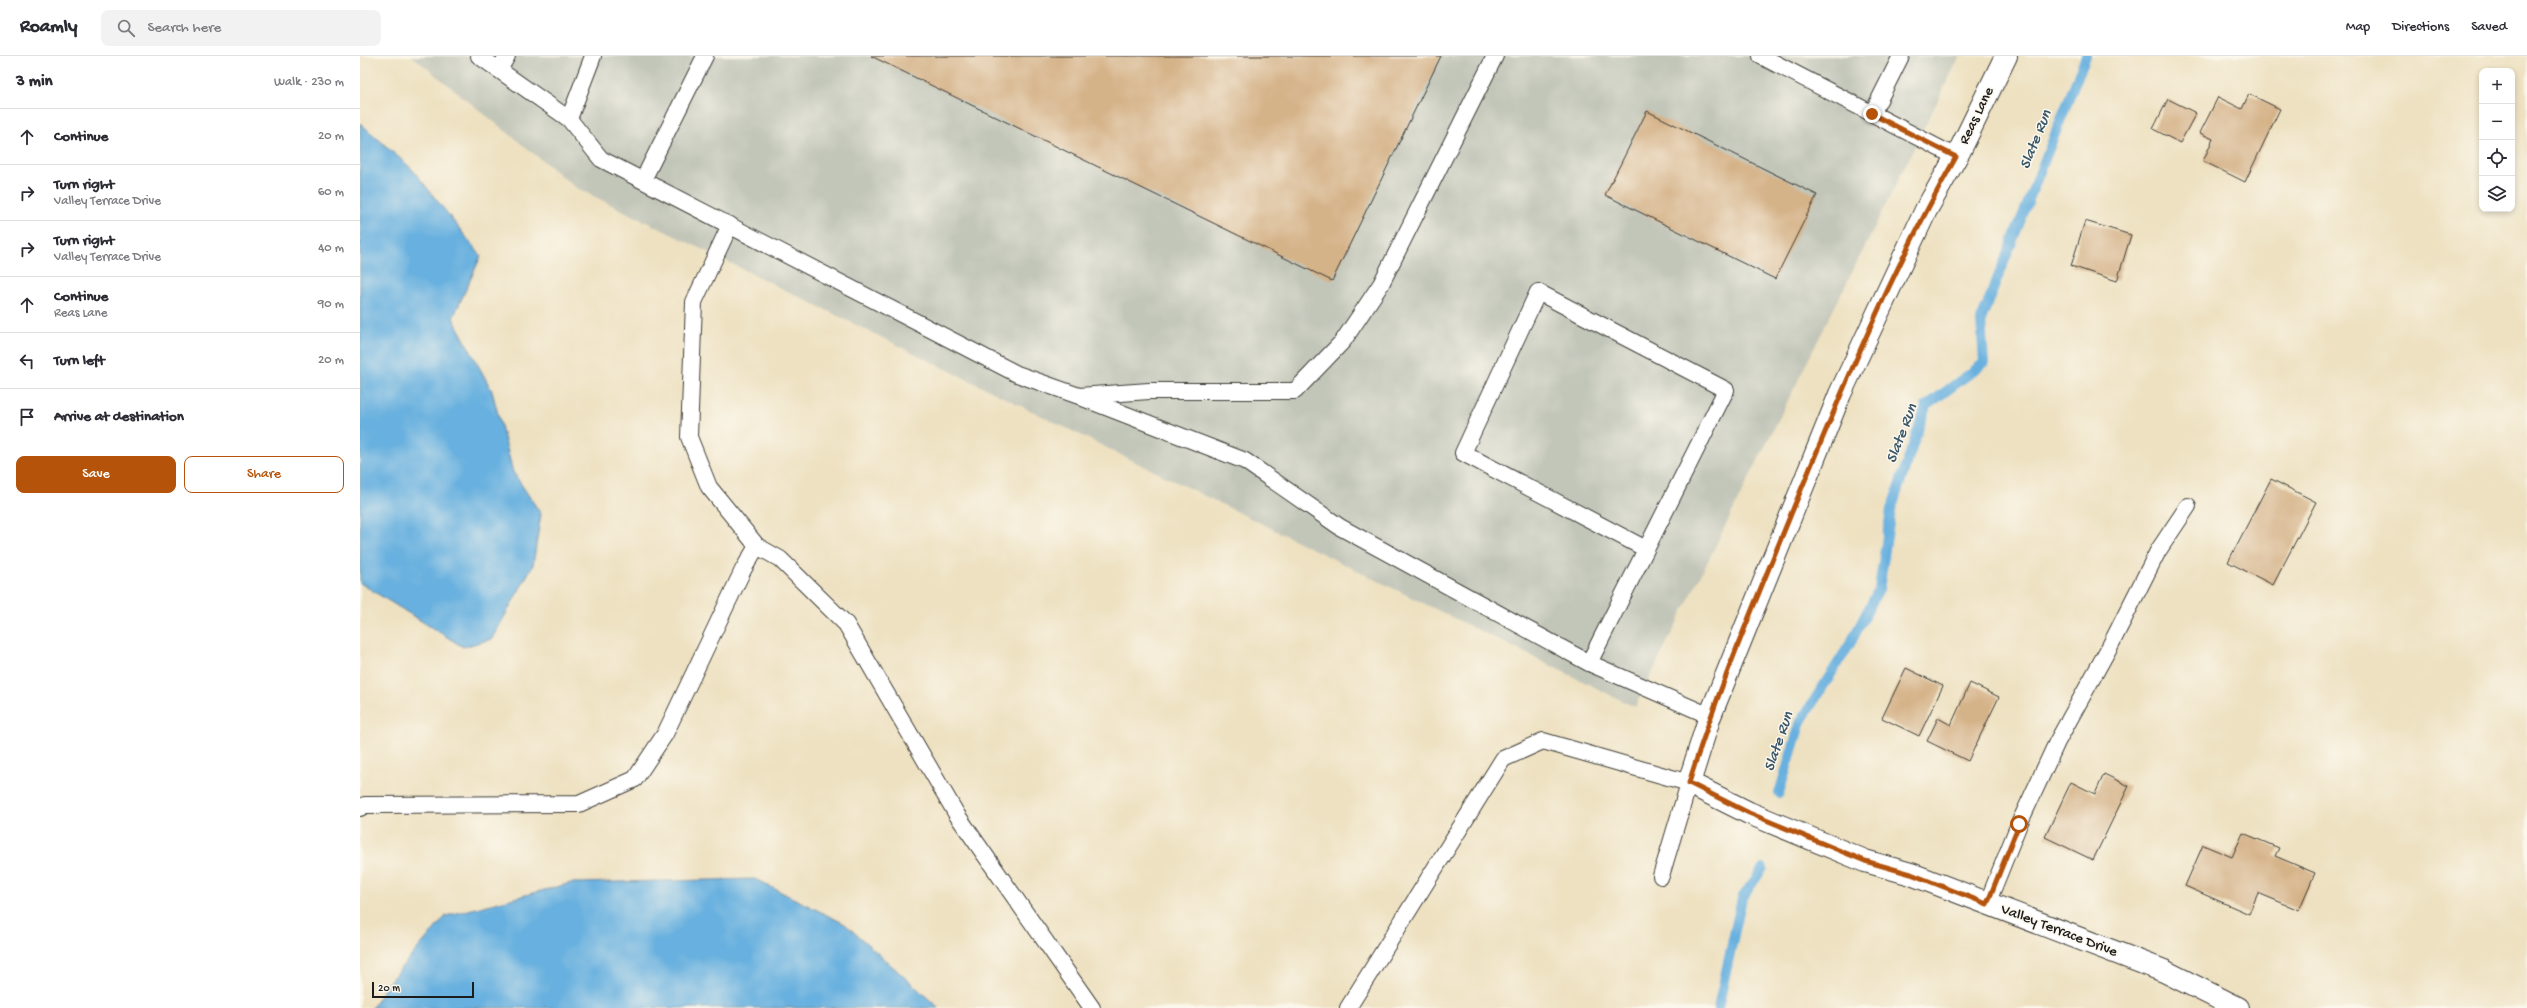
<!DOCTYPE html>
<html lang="en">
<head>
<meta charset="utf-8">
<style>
	:root { --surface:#fff; --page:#f2f2f3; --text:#2b2b33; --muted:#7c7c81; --line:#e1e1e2; --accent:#b45309 }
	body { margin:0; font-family:"Gochi Hand",sans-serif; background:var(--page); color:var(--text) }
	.controls { position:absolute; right:12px; top:12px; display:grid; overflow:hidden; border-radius:8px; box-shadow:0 2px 6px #0003 }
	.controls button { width:36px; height:36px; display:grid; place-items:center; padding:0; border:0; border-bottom:1px solid var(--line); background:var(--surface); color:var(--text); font:20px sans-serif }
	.scale { position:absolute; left:12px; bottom:10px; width:102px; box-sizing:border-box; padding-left:4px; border:2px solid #1c1c1c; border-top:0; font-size:11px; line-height:14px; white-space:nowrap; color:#1c1c1c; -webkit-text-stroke:3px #fbf7ec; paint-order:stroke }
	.stop { position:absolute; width:12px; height:12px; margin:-9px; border:3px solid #b45309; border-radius:50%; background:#fff }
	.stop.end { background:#b45309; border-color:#fff; box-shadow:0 1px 4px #0008 }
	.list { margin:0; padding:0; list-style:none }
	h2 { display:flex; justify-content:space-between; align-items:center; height:52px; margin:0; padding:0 16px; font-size:17px }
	h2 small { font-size:13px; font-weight:400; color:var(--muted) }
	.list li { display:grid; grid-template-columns:26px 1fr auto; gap:12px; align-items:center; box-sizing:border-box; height:56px; padding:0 16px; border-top:1px solid var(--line) }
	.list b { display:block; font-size:15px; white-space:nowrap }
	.list p { margin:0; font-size:13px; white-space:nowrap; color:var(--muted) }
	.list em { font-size:13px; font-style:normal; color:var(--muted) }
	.actions { display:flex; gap:8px; padding:12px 16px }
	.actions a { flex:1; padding:9px 0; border:1px solid var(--accent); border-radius:8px; text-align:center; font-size:14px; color:var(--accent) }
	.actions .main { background:var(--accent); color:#fff }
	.icon { flex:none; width:22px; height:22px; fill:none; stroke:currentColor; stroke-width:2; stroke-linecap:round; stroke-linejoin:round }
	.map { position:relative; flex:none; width:2167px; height:952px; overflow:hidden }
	header { display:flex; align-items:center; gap:24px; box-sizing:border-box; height:56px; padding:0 20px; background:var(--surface); border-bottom:1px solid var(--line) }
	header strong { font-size:19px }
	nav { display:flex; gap:22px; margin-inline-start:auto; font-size:14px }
	.search { width:280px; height:36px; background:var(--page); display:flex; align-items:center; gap:10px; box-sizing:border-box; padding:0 14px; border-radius:8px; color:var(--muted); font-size:15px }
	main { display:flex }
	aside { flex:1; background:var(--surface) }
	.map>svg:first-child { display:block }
	.industrial { fill:#c2c6b9 }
	.water { fill:#68b0df; stroke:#42667e }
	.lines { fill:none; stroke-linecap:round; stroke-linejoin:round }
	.stream { stroke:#68b0df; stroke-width:10 }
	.building { fill:#d5b389 }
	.lane-casing { stroke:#3c3a35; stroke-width:18 }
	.street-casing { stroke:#3c3a35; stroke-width:24 }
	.lane { stroke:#fff; stroke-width:16 }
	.street { stroke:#fff; stroke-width:22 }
	.route { stroke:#b45309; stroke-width:5 }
	.labels { text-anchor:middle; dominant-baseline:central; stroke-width:3; stroke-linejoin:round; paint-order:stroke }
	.street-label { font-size:15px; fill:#1c1c1c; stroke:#fbf7ec }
	.water-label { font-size:16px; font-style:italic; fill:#3a576a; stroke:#fbf7ec }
</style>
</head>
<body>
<header>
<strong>Roamly</strong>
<div class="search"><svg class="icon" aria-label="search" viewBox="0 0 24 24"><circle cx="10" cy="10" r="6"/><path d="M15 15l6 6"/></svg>Search here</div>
<nav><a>Map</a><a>Directions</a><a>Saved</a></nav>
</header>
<main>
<aside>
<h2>3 min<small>Walk · 230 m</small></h2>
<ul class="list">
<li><svg class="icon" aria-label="ahead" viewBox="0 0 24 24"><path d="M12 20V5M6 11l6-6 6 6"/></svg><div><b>Continue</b></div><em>20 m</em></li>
<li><svg class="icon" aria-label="right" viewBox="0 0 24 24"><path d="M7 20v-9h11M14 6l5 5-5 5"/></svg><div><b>Turn right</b><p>Valley Terrace Drive</p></div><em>60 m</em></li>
<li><svg class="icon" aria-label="right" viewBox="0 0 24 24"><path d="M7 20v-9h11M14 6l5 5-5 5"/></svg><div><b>Turn right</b><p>Valley Terrace Drive</p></div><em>40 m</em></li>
<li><svg class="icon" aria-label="ahead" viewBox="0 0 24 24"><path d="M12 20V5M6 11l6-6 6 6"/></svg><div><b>Continue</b><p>Reas Lane</p></div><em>90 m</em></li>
<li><svg class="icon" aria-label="left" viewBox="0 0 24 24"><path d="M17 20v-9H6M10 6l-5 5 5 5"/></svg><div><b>Turn left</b></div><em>20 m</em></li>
<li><svg class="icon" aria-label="arrive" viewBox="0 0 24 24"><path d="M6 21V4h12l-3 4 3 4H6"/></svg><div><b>Arrive at destination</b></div></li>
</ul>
<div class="actions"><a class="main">Save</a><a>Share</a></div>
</aside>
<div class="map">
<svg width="2167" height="952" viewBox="0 0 2167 952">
	<rect width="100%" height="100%" fill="#fbf7ec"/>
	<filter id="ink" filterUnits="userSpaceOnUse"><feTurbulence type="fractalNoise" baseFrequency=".025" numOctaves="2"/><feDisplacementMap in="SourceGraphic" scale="8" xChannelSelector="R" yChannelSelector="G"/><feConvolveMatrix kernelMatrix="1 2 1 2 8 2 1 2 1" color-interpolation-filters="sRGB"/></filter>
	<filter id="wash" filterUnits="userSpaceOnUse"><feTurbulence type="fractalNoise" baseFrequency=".012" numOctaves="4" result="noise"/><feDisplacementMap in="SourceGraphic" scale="16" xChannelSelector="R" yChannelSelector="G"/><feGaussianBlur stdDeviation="0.9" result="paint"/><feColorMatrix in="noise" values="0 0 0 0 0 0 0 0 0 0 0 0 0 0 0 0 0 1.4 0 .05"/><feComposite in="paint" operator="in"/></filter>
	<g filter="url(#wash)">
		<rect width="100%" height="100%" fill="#eee1c1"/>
		<!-- industrial -->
		<path class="industrial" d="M 52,0 L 1600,0 L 1275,651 L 215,131 Z"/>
		<!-- water -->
		<path class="water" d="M 0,67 L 53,114 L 121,200 L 93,262 L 132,335 L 153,416 L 181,458 L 173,509 L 132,583 L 103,591 L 0,527 Z
			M 395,823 L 485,868 L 579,952 L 12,952 L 27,928 L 86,860 L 211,827 Z"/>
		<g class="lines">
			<!-- stream -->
			<path class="stream" d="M 1419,737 L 1441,665 L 1490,588 L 1519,533 L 1531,454 L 1566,350 L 1624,307 L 1621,264 L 1726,0
				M 1358,952 L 1382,842 L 1403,812"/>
		</g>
		<g id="blocks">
			<!-- building -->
			<path class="building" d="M 511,0 L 1081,0 L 972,225 Z
				M 1889,38 L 1920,53 L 1885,126 L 1843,105 L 1853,83 L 1840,77 L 1858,41 L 1882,53 Z
				M 1808,43 L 1836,57 L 1820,87 L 1793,73 Z
				M 1287,55 L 1457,139 L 1415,223 L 1245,139 Z
				M 1725,165 L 1771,179 L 1757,225 L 1711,210 Z
				M 1911,423 L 1956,446 L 1913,529 L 1868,506 Z
				M 1546,612 L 1583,630 L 1559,680 L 1522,662 Z
				M 1610,627 L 1639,641 L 1608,705 L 1567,685 L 1578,662 L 1591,669 Z
				M 1744,718 L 1769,730 L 1733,804 L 1685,781 L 1711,726 L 1735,738 Z
				M 1883,777 L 1919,792 L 1915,800 L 1955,817 L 1939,854 L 1898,837 L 1889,858 L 1825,830 L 1843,789 L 1872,801 Z"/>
		</g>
	</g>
	<g filter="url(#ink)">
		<use href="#blocks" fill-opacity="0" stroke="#3c3a35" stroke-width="1"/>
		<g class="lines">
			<!-- lane casing -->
			<g class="lane-casing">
				<path id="lane" d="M 119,0 L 209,63
					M 233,0 L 209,63 L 241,103 L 657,318 L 719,340 L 789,335 L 935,335 L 983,285 L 1021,228 L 1135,0
					M 1401,0 L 1596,101
					M 139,14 L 147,0
					M 1512,58 L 1541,0
					M 283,124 L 345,0
					M 370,169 L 334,246 L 329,381 L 349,431 L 397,490
					M 723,342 L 885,405 L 980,471 L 1229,607 L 1350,660
					M 1229,607 L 1366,334 L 1178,236 L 1103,397 L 1286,493
					M 0,752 L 5,749 L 219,748 L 275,723 L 305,678 L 383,514 L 397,490 L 420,503 L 486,568 L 597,759 L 732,952
					M 1627,848 L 1659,768 L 1697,686 L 1750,590 L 1798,495 L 1828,450
					M 988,952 L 1143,703 L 1183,685 L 1329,727 L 1301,820"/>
			</g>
			<!-- street casing -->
			<g class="street-casing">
				<path id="street" d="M 1646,0 L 1600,94 L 1566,154 L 1480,338 L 1350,660 L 1329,727 L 1389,757 L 1505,805 L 1551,818 L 1804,915 L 1878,952"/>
			</g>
			<!-- lane -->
			<use href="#lane" class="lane"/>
			<!-- street -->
			<use href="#street" class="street"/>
		</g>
	</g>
	<g class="lines" filter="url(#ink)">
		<!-- route -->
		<path class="route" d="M 1512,58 L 1596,101 C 1531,215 1481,337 1431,458 C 1395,547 1357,635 1329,727 L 1389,757 L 1505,805 L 1551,818 L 1627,848 L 1659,768"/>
	</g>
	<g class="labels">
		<!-- street labels -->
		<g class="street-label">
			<text transform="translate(1617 60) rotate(-64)">Reas Lane</text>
			<text transform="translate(1699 875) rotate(21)">Valley Terrace Drive</text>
		</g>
		<!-- water labels -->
		<g class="water-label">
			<text transform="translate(1677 84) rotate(-68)">Slate Run</text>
			<text transform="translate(1543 378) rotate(-69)">Slate Run</text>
			<text transform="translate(1420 686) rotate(-71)">Slate Run</text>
		</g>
	</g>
</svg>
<div class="controls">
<button>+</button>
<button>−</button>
<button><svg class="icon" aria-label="locate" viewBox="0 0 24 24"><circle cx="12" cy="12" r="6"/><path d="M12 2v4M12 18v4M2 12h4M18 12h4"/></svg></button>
<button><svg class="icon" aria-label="layers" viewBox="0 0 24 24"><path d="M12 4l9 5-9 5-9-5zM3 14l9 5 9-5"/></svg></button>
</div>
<div class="scale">20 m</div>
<div class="stop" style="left:1659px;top:768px"></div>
<div class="stop end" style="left:1512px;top:58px"></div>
</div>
</main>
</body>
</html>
